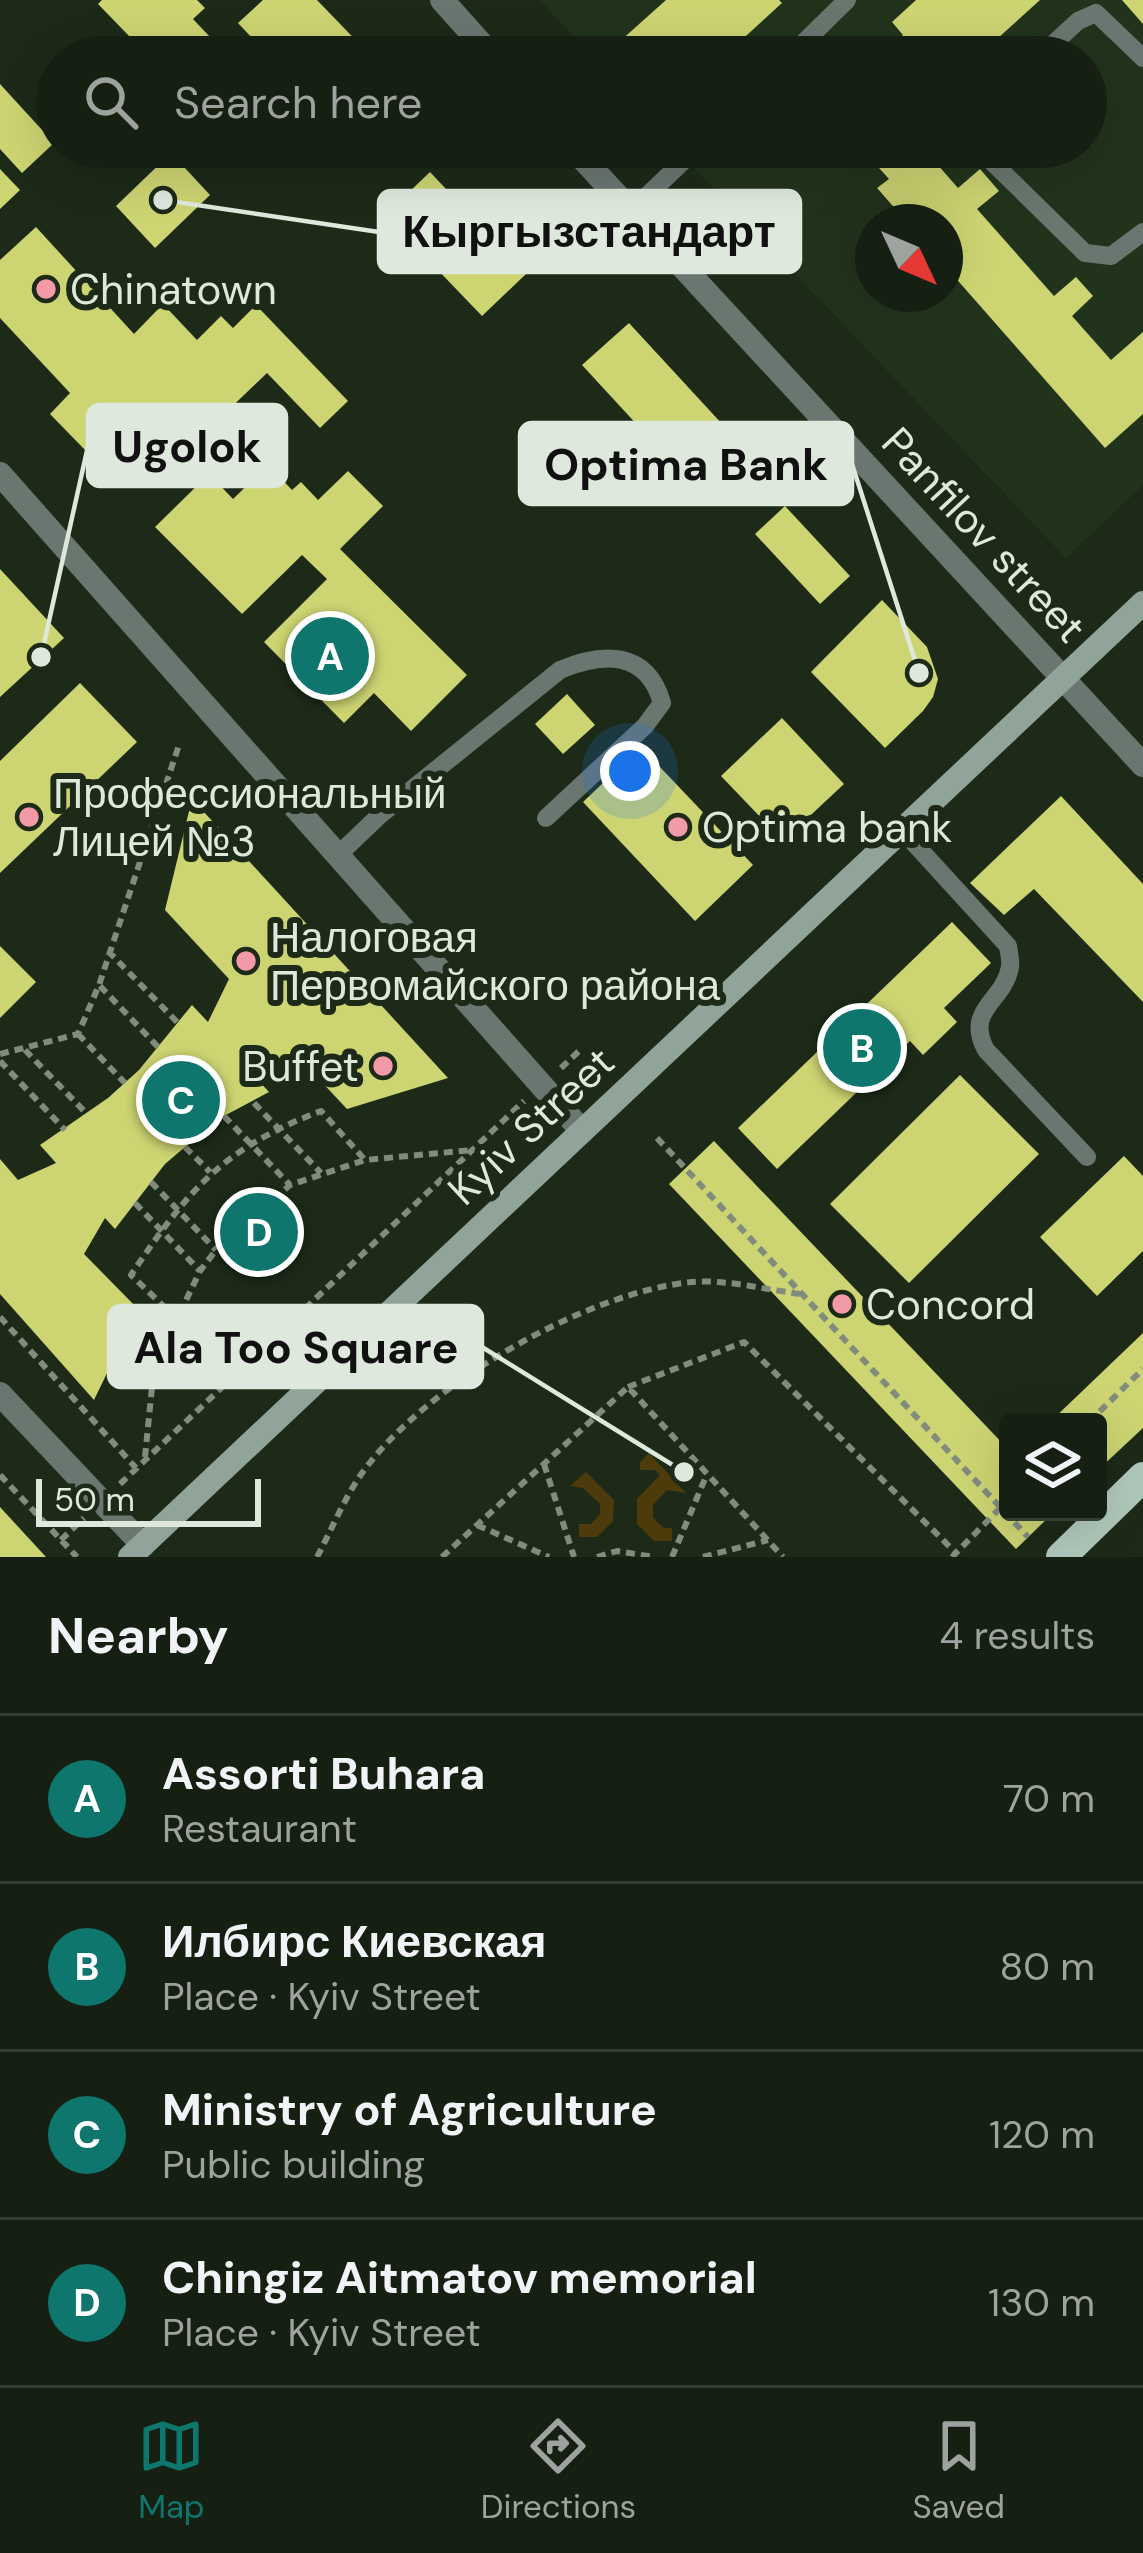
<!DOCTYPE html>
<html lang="en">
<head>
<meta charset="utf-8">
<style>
	:root { --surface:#162012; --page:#232d20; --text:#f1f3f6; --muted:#9ea39f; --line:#353e32; --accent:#0f766e }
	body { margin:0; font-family:"DM Sans",sans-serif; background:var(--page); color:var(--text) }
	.controls { position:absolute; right:36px; bottom:36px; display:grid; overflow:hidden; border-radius:12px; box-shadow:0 12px 48px #0002 }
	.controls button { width:108px; height:108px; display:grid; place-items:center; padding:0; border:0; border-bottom:3px solid var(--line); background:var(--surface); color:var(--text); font:60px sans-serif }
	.compass { position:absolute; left:855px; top:204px; width:108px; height:108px; border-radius:50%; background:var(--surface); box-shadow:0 12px 48px #0002; rotate:134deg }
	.scale { position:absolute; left:36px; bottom:30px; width:225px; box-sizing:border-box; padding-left:12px; border:6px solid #dfe8dc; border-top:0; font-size:33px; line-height:42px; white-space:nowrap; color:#dfe8dc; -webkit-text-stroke:9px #1d2a18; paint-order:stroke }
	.you { position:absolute; left:630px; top:771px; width:42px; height:42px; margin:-30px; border:9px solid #fff; border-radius:50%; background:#1a73e8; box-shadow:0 0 0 18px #1a73e833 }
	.badge { display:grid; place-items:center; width:78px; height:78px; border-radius:50%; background:var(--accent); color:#fff; font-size:39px; font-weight:700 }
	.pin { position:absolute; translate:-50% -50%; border:6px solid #fff; box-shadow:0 3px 12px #0006 }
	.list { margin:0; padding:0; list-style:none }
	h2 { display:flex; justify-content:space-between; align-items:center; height:156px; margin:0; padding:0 48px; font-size:51px }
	h2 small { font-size:39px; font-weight:400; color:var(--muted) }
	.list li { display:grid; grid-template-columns:78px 1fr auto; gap:36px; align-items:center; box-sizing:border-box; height:168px; padding:0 48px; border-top:3px solid var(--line) }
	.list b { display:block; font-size:45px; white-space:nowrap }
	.list p { margin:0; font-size:39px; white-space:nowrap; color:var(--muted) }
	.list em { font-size:39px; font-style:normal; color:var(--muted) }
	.icon { flex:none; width:66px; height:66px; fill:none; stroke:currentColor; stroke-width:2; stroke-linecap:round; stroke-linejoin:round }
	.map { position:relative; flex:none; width:1143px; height:1557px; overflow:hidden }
	.search { position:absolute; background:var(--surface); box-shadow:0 12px 48px #0002; left:36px; right:36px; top:36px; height:132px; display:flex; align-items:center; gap:30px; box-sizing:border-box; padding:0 42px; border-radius:66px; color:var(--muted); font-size:45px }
	.sheet { height:828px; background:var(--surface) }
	nav { display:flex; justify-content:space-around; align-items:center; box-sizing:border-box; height:168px; border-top:3px solid var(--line); background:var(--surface); font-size:33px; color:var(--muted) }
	nav a { display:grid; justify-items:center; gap:6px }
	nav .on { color:var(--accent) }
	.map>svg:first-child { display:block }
	.built { fill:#22331c; fill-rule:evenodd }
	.green { fill:#4e3b0c }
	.building { fill:#cdd472 }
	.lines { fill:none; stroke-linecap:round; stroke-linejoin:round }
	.path { stroke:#818c7d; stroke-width:6; stroke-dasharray:9 6; stroke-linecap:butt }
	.service { stroke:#6a7670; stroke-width:18 }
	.minor { stroke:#6a7670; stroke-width:24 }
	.tertiary { stroke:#6a7670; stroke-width:24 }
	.secondary { stroke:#91a49a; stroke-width:24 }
	.primary { stroke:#b0c8bb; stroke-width:30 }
	.poi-dot { fill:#f39aa9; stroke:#1d2a18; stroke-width:4.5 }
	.labels { text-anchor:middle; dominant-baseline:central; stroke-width:12; stroke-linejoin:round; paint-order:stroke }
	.poi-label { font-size:42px; fill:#dfe8dc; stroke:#1d2a18; text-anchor:start }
	.street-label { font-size:42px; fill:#dfe8dc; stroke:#1d2a18 }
	.leader { fill:none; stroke:#dfe8dc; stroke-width:4.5 }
	.callout-dot { fill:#dfe8dc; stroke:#1d2a18; stroke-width:4.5 }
	.callout { fill:#dfe8dc; stroke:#dfe8dc; stroke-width:4.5 }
	.callout-label { font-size:45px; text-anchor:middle; font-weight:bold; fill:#111 }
</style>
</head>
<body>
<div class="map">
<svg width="1143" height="1557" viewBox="0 0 1143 1557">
	<rect width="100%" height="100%" fill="#1d2a18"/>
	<!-- built -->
	<path class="built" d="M 540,0 L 1143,0 L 1143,485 L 1066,558 L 674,147 L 1086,147 L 1086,57 L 592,57 ZM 873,222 L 945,222 L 945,294 L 873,294 Z"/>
	<!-- green -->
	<path class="green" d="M 649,1453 L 686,1493 L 667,1490 L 653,1505 L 653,1518 L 664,1528 L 672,1528 L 672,1541 L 654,1541 L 637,1524 L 637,1499 L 660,1475 L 655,1470 L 640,1470 L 640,1462 Z
		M 586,1472 L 614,1500 L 613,1521 L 597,1537 L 579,1537 L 579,1524 L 591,1524 L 600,1514 L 600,1504 L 583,1488 L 570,1486 Z"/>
	<!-- building -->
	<path class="building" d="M 102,0 L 197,0 L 205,8 L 193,19 L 229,57 L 110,57 L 130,37 L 98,4 Z
		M 263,0 L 317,0 L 372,57 L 270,57 L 238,23 Z
		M 666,0 L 779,0 L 782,3 L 723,57 L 615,57 L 609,51 Z
		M 916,0 L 1040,0 L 977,57 L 879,57 L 903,35 L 892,22 Z
		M 1122,0 L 1143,0 L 1143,24 Z
		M 0,84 L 54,143 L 22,173 L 0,149 Z
		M 860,147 L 922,147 L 958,188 L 980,169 L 999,191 L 977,209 L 1054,296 L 1076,277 L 1093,296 L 1072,316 L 1111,360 L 1143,332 L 1143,414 L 1105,448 L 945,266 L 945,222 L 907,222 L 877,188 L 889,179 Z
		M 171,153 L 210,195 L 155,248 L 116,206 Z
		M 0,169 L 20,190 L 0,209 Z
		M 430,172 L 526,274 L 482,316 L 385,215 Z
		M 36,227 L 134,334 L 163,304 L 197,340 L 221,316 L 233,328 L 256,305 L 348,401 L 320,428 L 267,373 L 147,488 L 98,437 L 85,450 L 50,414 L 70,393 L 0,318 L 0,260 Z
		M 629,323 L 735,438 L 688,480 L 582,365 Z
		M 268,465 L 292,490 L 301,482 L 318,500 L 348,471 L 383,506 L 340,549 L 467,675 L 411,731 L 374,693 L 344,723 L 264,642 L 327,579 L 302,555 L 242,614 L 155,527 L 209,474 L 233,499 Z
		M 785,506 L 850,576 L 820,604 L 755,534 Z
		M 0,569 L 64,638 L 0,697 Z
		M 882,600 L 927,647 L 938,679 L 933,697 L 923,711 L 885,748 L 811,672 Z
		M 80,683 L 137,742 L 0,873 L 0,761 Z
		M 567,694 L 595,725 L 563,754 L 535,724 Z
		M 782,718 L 844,784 L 783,841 L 721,776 Z
		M 641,747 L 753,865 L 695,921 L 583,802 Z
		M 1061,796 L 1143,884 L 1143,1002 L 1034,889 L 1004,915 L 970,883 Z
		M 192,799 L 448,1078 L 347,1109 L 301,1060 L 257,1079 L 269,1092 L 224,1116 L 185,1147 L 165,1164 L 115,1229 L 105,1218 L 84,1254 L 138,1309 L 94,1400 L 0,1294 L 0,1159 L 18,1180 L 56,1163 L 40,1145 L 108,1098 L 139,1070 L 192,1005 L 208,1022 L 229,979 L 165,910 Z
		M 952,922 L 991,963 L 944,1008 L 957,1022 L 923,1055 L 910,1041 L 777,1169 L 738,1128 Z
		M 0,946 L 36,982 L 0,1018 Z
		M 960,1075 L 1039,1154 L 909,1283 L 830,1204 Z
		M 714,1141 L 1008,1449 L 1008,1512 L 1054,1512 L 1016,1549 L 669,1184 Z
		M 1124,1156 L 1143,1176 L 1143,1251 L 1097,1296 L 1040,1237 Z
		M 1143,1333 L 1143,1428 L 1098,1470 L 1098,1422 L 1050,1422 Z
		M 0,1507 L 46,1557 L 0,1557 Z"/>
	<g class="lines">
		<!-- path -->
		<path class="path" d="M 108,951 L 179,1024
			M 100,986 L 159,1048
			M 78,1034 L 125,1083
			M 25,1050 L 87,1114
			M 0,1054 L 78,1034 L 99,985 L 180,742
			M 0,1061 L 65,1130
			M 561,1068 L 579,1051
			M 254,1103 L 321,1173
			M 224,1116 L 290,1185
			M 657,1138 L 1028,1537
			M 185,1147 L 210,1172
			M 151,1182 L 216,1250
			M 135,1203 L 200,1271
			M 0,1317 L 136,1468
			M 177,1319 L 131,1275 C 188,1190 223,1148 321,1111 L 365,1160
			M 628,1387 L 744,1342 L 956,1553
			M 1089,1422 L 1143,1369
			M 145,1457 L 154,1367 L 200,1271 L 216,1250 L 290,1185 L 365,1160 L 472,1150
			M 544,1464 L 574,1557
			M 0,1475 L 77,1557
			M 120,1484 L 524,1101
			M 477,1525 L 549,1557
			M 61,1540 L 84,1518
			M 317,1557 C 331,1531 343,1501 360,1476 C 420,1388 585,1292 692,1282 C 726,1279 767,1290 801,1294
			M 442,1557 L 628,1387 L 783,1557
			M 597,1557 L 617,1551 L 654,1557
			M 672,1557 L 707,1474
			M 703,1557 L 768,1540
			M 952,1557 L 1008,1500"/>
		<!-- service -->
		<path class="service" d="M 789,57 L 847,0
			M 1039,57 L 1078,21 L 1096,13 L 1143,58
			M 977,147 L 1085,253 L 1111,256 L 1143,232
			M 630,212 L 698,147
			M 902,830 L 1008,946 C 1009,953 1011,960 1010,967 C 1004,1002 964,1009 986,1050 L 1087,1157
			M 337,856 L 380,815 L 560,670 C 603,652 647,650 662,703 L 645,726 L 546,818"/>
		<!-- minor -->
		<path class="minor" d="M 0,474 L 582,1131
			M 0,1394 L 143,1545"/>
		<!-- tertiary -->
		<path class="tertiary" d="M 442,0 L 493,57
			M 572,147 L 1143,765"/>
		<!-- secondary -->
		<path class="secondary" d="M 130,1557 L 1143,603"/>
		<!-- primary -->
		<path class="primary" d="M 1061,1557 L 1143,1477"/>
	</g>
	<!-- markers -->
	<g class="poi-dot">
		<circle cx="46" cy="289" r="12"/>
		<circle cx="29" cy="817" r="12"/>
		<circle cx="678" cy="827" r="12"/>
		<circle cx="246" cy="961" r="12"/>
		<circle cx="383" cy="1066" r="12"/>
		<circle cx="842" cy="1304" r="12"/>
	</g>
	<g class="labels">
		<!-- poi labels -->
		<g class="poi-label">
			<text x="70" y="289">Chinatown</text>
			<text x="53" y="793">Профессиональный<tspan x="53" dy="48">Лицей №3</tspan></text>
			<text x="702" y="827">Optima bank</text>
			<text x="270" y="937">Налоговая<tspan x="270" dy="48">Первомайского района</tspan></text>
			<text x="359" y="1066" text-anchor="end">Buffet</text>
			<text x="866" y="1304">Concord</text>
		</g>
		<!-- street labels -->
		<g class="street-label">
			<text transform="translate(984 535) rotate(47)">Panfilov street</text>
			<text transform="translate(531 1126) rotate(-43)">Kyiv Street</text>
		</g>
	</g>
	<!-- callouts -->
	<path class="leader" d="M163 200L379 232M41 657L88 446M919 673L852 464M684 1472L482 1347"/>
	<g class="callout-dot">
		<circle cx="163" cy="200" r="12"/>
		<circle cx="41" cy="657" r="12"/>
		<circle cx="919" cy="673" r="12"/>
		<circle cx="684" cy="1472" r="12"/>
	</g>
	<g class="callout">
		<rect x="379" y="191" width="421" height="81" rx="12"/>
		<rect x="88" y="405" width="198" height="81" rx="12"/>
		<rect x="520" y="423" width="332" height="81" rx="12"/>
		<rect x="109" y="1306" width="373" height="81" rx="12"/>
	</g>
	<g class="callout-label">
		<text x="589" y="247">Кыргызстандарт</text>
		<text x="187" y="462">Ugolok</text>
		<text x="686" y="480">Optima Bank</text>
		<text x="296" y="1363">Ala Too Square</text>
	</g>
</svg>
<div class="controls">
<button><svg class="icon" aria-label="layers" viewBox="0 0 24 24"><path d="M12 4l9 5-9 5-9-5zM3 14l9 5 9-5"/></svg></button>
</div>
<svg class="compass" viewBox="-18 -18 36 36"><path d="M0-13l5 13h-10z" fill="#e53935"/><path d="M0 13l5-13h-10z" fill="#9ea39f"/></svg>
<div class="scale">50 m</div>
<div class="you"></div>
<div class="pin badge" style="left:330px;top:656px">A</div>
<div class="pin badge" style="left:862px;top:1048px">B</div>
<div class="pin badge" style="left:181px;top:1100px">C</div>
<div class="pin badge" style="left:259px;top:1232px">D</div>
<div class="search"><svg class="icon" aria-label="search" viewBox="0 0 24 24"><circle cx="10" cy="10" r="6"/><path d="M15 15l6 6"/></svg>Search here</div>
</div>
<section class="sheet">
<h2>Nearby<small>4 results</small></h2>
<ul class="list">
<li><span class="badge">A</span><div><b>Assorti Buhara</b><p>Restaurant</p></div><em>70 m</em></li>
<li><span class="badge">B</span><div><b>Илбирс Киевская</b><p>Place · Kyiv Street</p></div><em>80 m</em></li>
<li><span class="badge">C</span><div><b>Ministry of Agriculture</b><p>Public building</p></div><em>120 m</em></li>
<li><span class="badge">D</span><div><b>Chingiz Aitmatov memorial</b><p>Place · Kyiv Street</p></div><em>130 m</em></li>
</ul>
</section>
<nav>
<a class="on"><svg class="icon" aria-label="map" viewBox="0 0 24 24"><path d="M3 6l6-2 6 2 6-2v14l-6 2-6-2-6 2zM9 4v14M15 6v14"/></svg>Map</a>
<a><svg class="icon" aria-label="directions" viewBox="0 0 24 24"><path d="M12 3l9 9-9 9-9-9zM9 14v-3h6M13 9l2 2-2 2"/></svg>Directions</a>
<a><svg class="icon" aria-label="saved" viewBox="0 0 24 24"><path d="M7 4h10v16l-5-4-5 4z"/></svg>Saved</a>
</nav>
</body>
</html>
